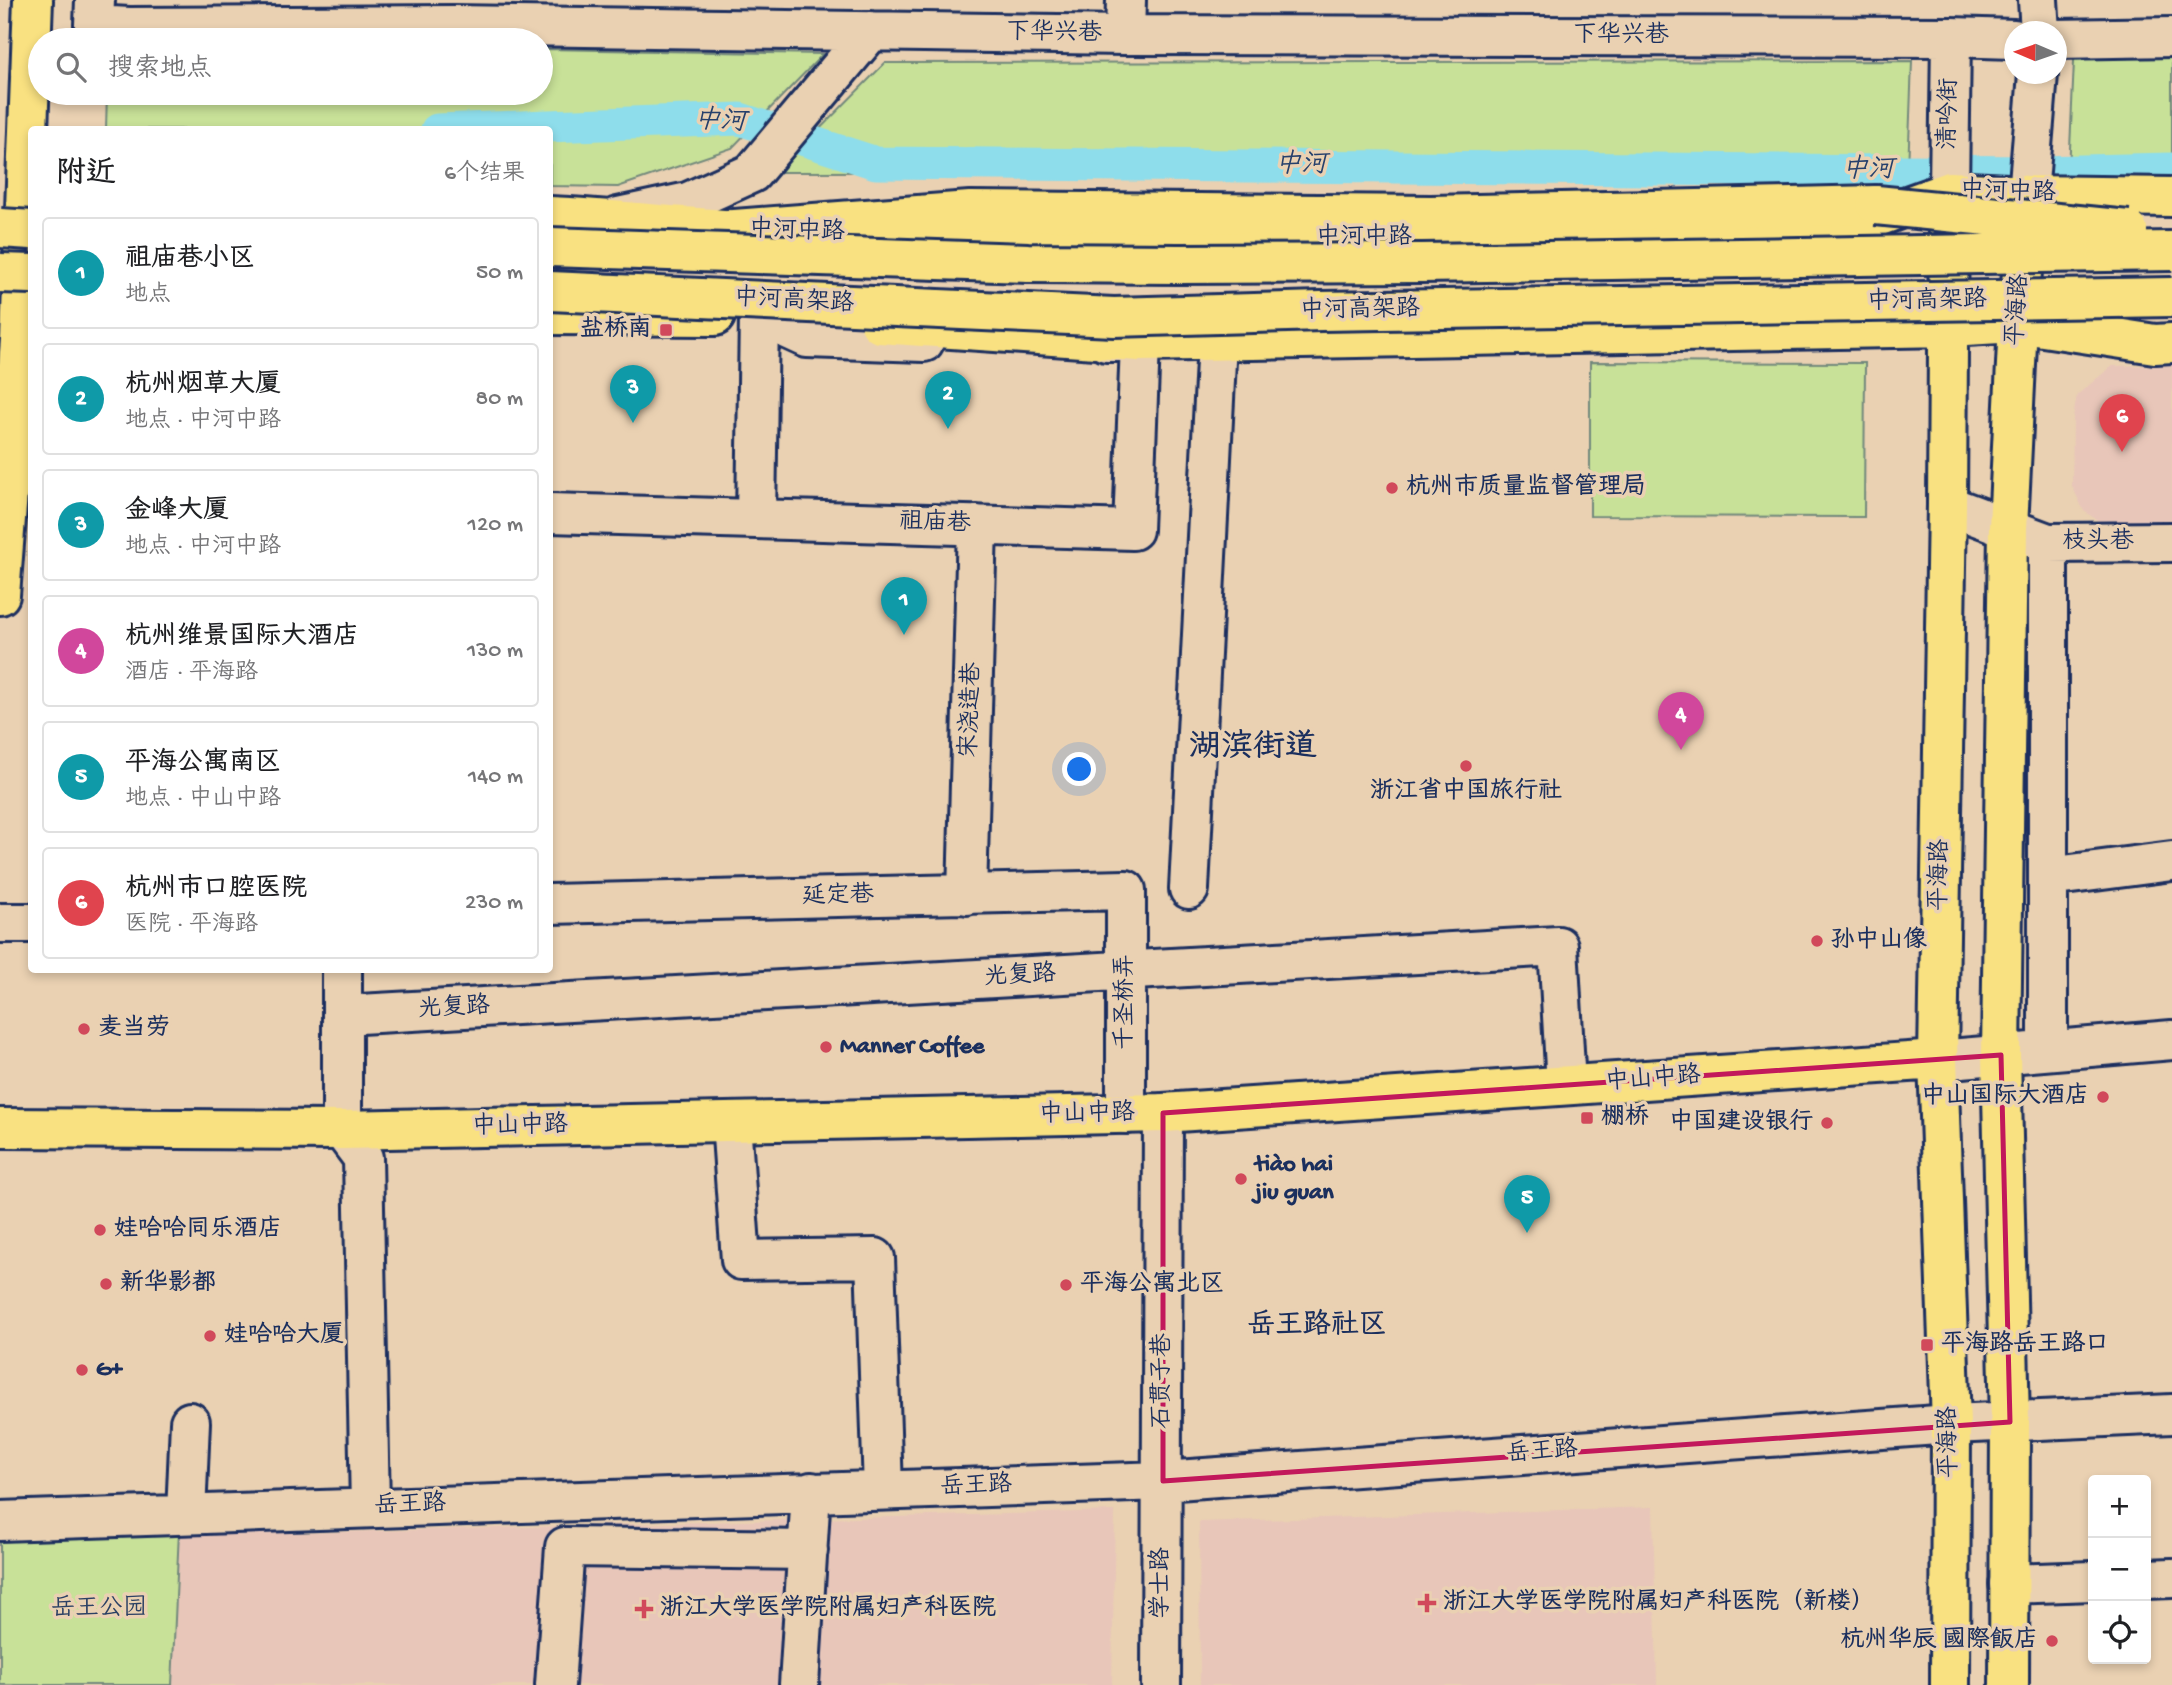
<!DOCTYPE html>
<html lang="zh">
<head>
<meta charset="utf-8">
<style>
	:root { --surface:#fff; --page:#f6f6f6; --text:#202124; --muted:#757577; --line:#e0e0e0; --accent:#d93025 }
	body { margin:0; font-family:"Gochi Hand","LXGW WenKai TC",sans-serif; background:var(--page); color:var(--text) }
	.controls { position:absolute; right:21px; bottom:21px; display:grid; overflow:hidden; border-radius:7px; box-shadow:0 4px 10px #0003 }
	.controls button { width:63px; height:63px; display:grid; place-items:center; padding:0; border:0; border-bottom:2px solid var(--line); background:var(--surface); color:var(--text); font:35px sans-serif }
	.compass { position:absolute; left:2004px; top:21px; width:63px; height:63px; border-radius:50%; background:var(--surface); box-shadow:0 4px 10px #0003; rotate:272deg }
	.you { position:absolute; left:1080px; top:770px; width:24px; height:24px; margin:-18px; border:5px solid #fff; border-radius:50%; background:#1a73e8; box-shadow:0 0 0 10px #1a73e833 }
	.badge { display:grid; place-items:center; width:46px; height:46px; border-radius:50%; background:var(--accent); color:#fff; font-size:23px; font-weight:700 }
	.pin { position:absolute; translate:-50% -58px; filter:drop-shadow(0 2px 4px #0008) }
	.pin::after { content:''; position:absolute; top:37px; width:24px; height:21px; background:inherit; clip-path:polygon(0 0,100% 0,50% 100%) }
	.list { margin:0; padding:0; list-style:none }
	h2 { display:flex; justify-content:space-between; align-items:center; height:91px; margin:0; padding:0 28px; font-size:30px }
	h2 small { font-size:23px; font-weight:400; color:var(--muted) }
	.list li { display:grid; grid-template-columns:46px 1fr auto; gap:21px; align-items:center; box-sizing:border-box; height:112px; margin:0 14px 14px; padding:0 14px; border:2px solid var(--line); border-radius:7px }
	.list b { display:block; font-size:26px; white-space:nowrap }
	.list p { margin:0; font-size:23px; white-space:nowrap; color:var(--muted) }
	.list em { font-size:23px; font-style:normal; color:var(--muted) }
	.icon { flex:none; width:38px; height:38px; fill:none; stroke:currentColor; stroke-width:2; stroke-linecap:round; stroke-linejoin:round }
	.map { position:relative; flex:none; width:2172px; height:1685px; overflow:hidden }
	.search { position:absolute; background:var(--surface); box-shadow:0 4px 10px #0003; left:28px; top:28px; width:525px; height:77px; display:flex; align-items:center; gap:18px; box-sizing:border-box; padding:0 24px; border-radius:38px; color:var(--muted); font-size:26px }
	.panel { position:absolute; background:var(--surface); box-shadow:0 4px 10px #0003; left:28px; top:126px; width:525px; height:847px; border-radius:7px }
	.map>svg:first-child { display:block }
	.built { fill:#e8c6b9 }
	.green { fill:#c8e198; stroke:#72887b; stroke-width:2 }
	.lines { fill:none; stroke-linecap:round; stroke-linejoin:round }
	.canal { stroke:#8eddeb; stroke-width:33 }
	.minor-casing { stroke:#1b2f5e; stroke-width:44 }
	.major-casing { stroke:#1b2f5e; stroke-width:44 }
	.highway-casing { stroke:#1b2f5e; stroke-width:44 }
	.minor { stroke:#ead1b2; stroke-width:38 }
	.major { stroke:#f9e181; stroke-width:38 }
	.highway { stroke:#f9e181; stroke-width:38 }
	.highway-bridge-casing { stroke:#1b2f5e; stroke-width:44; stroke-linecap:butt }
	.highway-bridge { stroke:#f9e181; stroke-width:38 }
	.marked { fill:none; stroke:#c2185b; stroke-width:5; stroke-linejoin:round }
	.poi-dot { fill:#d1495b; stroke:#ead1b2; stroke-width:2.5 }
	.labels { text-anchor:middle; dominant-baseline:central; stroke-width:7; stroke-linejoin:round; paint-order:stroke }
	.street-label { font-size:24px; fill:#1b2f5e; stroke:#ead1b2 }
	.poi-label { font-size:24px; font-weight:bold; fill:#1b2f5e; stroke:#ead1b2; text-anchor:start }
	.park-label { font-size:24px; fill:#2c4164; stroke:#ead1b2 }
	.water-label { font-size:26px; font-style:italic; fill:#26406c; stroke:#ead1b2 }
	.quarter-label { font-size:28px; font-weight:bold; fill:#1b2f5e; stroke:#ead1b2 }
	.district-label { font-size:32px; font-weight:bold; fill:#1b2f5e; stroke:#ead1b2 }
</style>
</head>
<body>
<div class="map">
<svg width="2172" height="1685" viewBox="0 0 2172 1685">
	<rect width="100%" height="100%" fill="#ead1b2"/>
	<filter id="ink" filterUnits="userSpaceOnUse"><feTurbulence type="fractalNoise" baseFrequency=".0143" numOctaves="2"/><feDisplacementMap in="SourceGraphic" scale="14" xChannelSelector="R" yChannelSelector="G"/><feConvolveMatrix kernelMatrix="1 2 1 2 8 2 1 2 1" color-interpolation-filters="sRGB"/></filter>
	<g filter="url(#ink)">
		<!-- built -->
		<path class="built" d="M 2172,365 L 2172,525 L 2106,526 L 2084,511 L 2072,486 L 2073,418 L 2077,395 L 2112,366 Z
			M 1653,1507 L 1657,1685 L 1200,1685 L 1199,1522 Z
			M 1115,1511 L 1112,1685 L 172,1685 L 179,1531 L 307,1533 Z"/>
		<!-- green -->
		<path class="green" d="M 2172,37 L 2172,170 L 2069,171 L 2075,39 Z
			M 541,49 L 823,54 L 732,148 L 618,187 L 550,186 L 550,130 L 106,129 L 107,93 L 541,93 Z
			M 1912,61 L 1908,171 L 777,172 L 885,63 Z
			M 1590,362 L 1865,363 L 1864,517 L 1590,516 Z
			M 179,1531 L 172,1685 L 0,1685 L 0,1537 Z"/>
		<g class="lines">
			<!-- canal -->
			<path class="canal" d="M 437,130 L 740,119 L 876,163 L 2037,172 L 2172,169"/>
			<!-- minor casing -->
			<g class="minor-casing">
				<path id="minor" d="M 95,0 L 94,25 L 129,27 L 453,25 L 1125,35 L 1951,37 L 2014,39
					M 2038,0 L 2040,32
					M 1125,35 L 1126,0
					M 2056,39 L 2172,37
					M 1949,191 L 1951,37
					M 2028,195 L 2038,74
					M 618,217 L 688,202 L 752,173 L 871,31
					M 1947,505 L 2048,543 L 2172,542
					M 550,513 L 1133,530 L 1140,342 L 1106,342
					M 756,519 L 759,316 L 807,338 L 924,342
					M 2048,877 L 2172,861
					M 1189,889 L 1217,341
					M 967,895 L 977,525
					M 550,904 L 1126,890 L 1126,1114
					M 0,923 L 32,923
					M 342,970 L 342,1130 L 363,1158 L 370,1507
					M 342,1015 L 1558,946 L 1566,1085
					M 2048,1050 L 2048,543
					M 1938,1060 L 2172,1040
					M 731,1122 L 741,1260 L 875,1258 L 883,1489
					M 186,1514 L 190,1422
					M 0,1521 L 1163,1481 L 1951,1424 L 2172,1414
					M 2146,1579 L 2172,1578
					M 2009,1584 L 2093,1581
					M 555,1685 L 565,1547 L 808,1550
					M 799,1685 L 811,1492
					M 1161,1685 L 1163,1113"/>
			</g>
			<!-- major casing -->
			<g class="major-casing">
				<path id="major" d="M 1949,191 L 1947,505 L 1938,1060 L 1951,1424 L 1950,1685
					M 550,216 C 619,219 688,228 757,231
					M 848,234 L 986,238 L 1423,238 L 1841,230 L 1949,191 L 2028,195 L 2172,197
					M 550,315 L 715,316
					M 880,324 L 1140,342 L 1949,327 L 2051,321
					M 0,595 L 20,340 L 33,0
					M 0,1128 L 342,1130 L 1163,1113 L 1938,1060
					M 2009,1685 L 2010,1422 L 2001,1055 L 2008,528 L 2018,323 L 2026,221"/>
			</g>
			<!-- highway casing -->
			<g class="highway-casing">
				<path id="highway" d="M 722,230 L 970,211 L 1431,215 L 1876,205
					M 2018,323 L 2155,344 L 2172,343"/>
			</g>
			<!-- minor -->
			<use href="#minor" class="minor"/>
			<!-- major -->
			<use href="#major" class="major"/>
			<!-- highway -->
			<use href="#highway" class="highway"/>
			<!-- highway-bridge casing -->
			<g class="highway-bridge-casing">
				<path id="highway-bridge" d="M 1876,205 L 2128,230
					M 0,228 L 32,230
					M 550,247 L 1028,263 L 1179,264 L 1422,263 L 2172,251
					M 0,273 L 32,274
					M 550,291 L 1114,317 L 1321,311 L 2172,297"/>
			</g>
			<!-- highway-bridge -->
			<use href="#highway-bridge" class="highway-bridge"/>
		</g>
	</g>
	<!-- marked area -->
	<path class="marked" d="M 2001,1055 L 2010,1422 L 1163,1481 L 1163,1113 Z"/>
	<!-- markers -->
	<g class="poi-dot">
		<rect x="659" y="323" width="14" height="14" rx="3.5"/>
		<circle cx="1392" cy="488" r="7"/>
		<circle cx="1466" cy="766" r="7"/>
		<circle cx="1817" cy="941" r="7"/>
		<circle cx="84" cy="1029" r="7"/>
		<circle cx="826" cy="1047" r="7"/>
		<circle cx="2103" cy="1097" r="7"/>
		<rect x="1580" y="1111" width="14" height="14" rx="3.5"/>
		<circle cx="1827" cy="1123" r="7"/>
		<circle cx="1241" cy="1179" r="7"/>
		<circle cx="100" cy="1230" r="7"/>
		<circle cx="106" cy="1284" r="7"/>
		<circle cx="1066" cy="1285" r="7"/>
		<circle cx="210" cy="1336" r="7"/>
		<rect x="1920" y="1338" width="14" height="14" rx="3.5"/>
		<circle cx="82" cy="1370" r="7"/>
		<path d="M1423.5 1592.5h7v7h7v7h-7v7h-7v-7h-7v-7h7z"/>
		<path d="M640.5 1598.5h7v7h7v7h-7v7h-7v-7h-7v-7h7z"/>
		<circle cx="2052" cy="1641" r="7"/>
	</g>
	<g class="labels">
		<!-- street labels -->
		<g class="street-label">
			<text transform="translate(1054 34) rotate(1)">下华兴巷</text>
			<text x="1621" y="36">下华兴巷</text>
			<text transform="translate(1950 114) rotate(-89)">清吟街</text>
			<text transform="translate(2008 193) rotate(2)">中河中路</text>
			<text transform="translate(797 232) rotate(2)">中河中路</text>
			<text x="1364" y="238">中河中路</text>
			<text transform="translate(794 302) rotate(3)">中河高架路</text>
			<text transform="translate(1927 302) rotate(-1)">中河高架路</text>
			<text transform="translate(2019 310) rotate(-86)">平海路</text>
			<text transform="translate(1360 311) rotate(-1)">中河高架路</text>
			<text transform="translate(935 524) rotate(2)">祖庙巷</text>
			<text x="2098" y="542">枝头巷</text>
			<text transform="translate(972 710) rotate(-88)">宋浇造巷</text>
			<text transform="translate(1941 875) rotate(-89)">平海路</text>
			<text transform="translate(838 897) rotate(-1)">延定巷</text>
			<text transform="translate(1020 977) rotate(-3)">光复路</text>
			<text transform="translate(1126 1002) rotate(-90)">千圣桥弄</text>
			<text transform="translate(454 1009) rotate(-3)">光复路</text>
			<text transform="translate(1653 1080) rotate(-4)">中山中路</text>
			<text transform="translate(1087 1115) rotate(-1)">中山中路</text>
			<text transform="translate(520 1127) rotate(-1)">中山中路</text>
			<text transform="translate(1163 1381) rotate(-90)">石贯子巷</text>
			<text transform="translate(1950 1442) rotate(-91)">平海路</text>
			<text transform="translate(1542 1453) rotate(-4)">岳王路</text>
			<text transform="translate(976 1487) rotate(-2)">岳王路</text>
			<text transform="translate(410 1506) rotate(-2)">岳王路</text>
			<text transform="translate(1162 1583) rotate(-90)">学士路</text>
		</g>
		<!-- poi labels -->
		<g class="poi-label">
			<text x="652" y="330" text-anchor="end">盐桥南</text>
			<text x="1406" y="488">杭州市质量监督管理局</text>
			<text x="1466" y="792" text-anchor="middle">浙江省中国旅行社</text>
			<text x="1831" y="941">孙中山像</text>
			<text x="98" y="1029">麦当劳</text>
			<text x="840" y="1047">Manner Coffee</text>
			<text x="2089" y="1097" text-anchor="end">中山国际大酒店</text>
			<text x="1601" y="1118">棚桥</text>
			<text x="1813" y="1123" text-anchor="end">中国建设银行</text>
			<text x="1255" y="1165">tiào hai<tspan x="1255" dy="28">jiu guan</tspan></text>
			<text x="114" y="1230">娃哈哈同乐酒店</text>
			<text x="120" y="1284">新华影都</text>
			<text x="1080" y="1285">平海公寓北区</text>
			<text x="224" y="1336">娃哈哈大厦</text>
			<text x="1941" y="1345">平海路岳王路口</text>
			<text x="96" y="1370">G+</text>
			<text x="1443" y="1603">浙江大学医学院附属妇产科医院（新楼）</text>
			<text x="660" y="1609">浙江大学医学院附属妇产科医院</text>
			<text x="2038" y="1641" text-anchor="end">杭州华辰 國際飯店</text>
		</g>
		<!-- park labels -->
		<g class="park-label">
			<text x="99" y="1609">岳王公园</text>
		</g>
		<!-- water labels -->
		<g class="water-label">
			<text transform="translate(720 123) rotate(3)">中河</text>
			<text x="1301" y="166">中河</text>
			<text x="1868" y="171">中河</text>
		</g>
		<!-- quarter labels -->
		<g class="quarter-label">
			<text x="1317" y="1326">岳王路社区</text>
		</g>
		<!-- district labels -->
		<g class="district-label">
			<text x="1253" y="749">湖滨街道</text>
		</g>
	</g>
</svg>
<div class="controls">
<button>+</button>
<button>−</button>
<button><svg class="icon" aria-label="locate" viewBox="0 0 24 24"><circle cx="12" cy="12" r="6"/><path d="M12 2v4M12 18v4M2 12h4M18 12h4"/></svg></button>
</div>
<svg class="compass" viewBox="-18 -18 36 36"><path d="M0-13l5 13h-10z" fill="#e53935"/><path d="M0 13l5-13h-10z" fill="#757577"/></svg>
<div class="you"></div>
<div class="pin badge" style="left:904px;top:635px;background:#0f9aa8">1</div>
<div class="pin badge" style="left:948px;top:429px;background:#0f9aa8">2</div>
<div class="pin badge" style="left:633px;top:423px;background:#0f9aa8">3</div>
<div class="pin badge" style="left:1681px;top:750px;background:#d1479c">4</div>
<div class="pin badge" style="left:1527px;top:1233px;background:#0f9aa8">5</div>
<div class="pin badge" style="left:2122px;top:452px;background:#e0444e">6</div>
<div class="search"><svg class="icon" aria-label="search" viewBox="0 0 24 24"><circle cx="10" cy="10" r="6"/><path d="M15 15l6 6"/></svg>搜索地点</div>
<section class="panel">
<h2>附近<small>6个结果</small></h2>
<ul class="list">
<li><span class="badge" style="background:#0f9aa8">1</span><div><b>祖庙巷小区</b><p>地点</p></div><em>50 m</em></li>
<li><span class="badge" style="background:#0f9aa8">2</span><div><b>杭州烟草大厦</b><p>地点 · 中河中路</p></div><em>80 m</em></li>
<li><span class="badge" style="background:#0f9aa8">3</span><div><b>金峰大厦</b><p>地点 · 中河中路</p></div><em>120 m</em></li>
<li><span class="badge" style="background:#d1479c">4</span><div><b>杭州维景国际大酒店</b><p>酒店 · 平海路</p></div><em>130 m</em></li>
<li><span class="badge" style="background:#0f9aa8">5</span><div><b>平海公寓南区</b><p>地点 · 中山中路</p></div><em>140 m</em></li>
<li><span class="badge" style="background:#e0444e">6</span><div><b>杭州市口腔医院</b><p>医院 · 平海路</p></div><em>230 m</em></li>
</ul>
</section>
</div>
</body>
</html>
